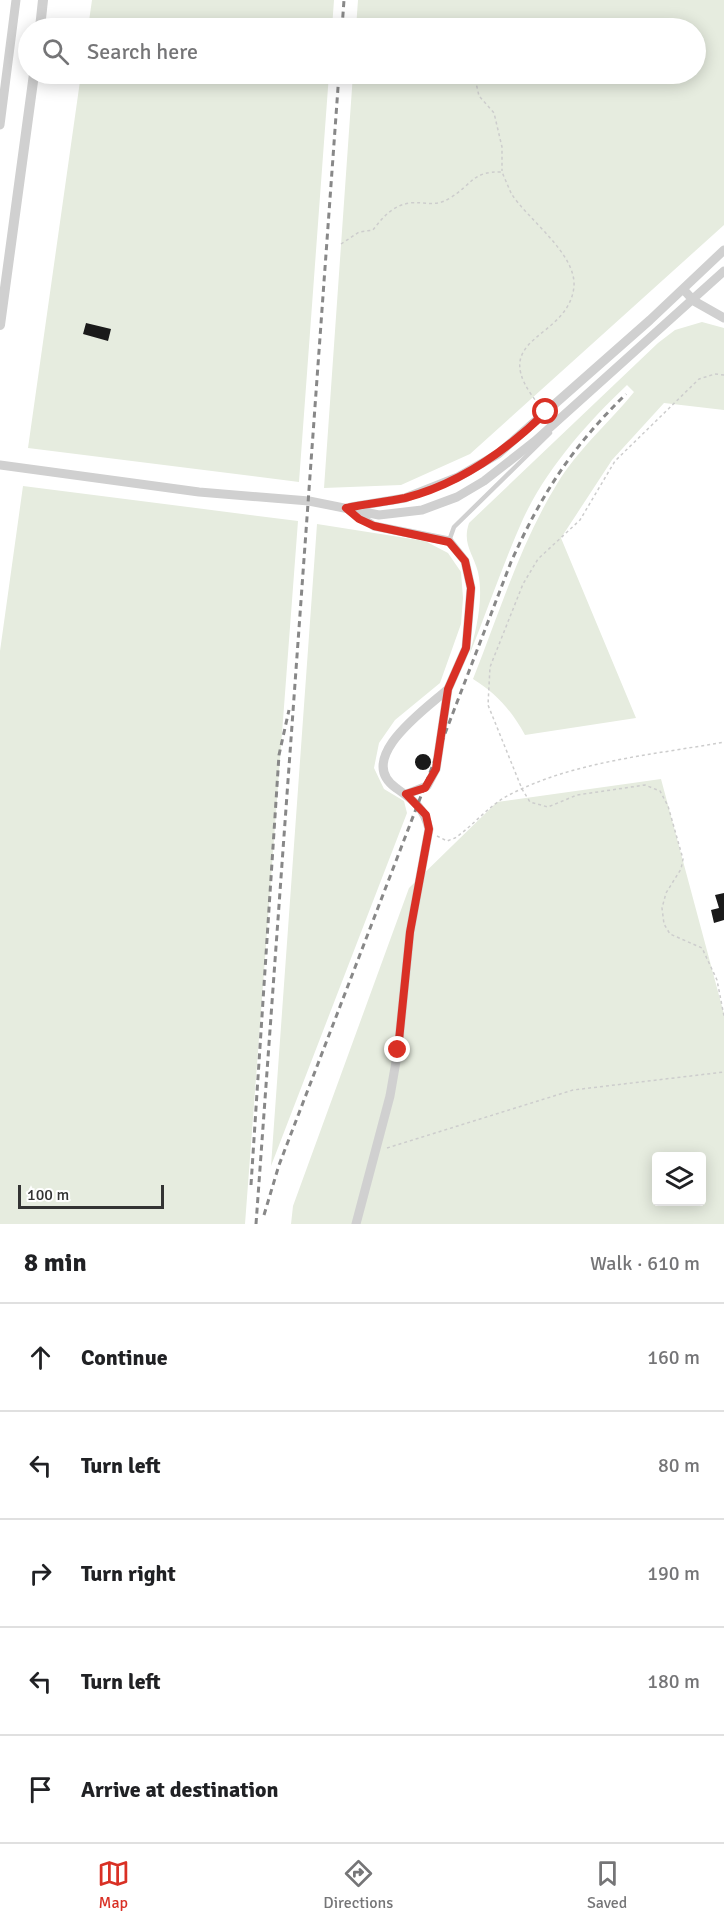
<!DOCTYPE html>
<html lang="en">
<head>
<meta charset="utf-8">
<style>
	:root { --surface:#fff; --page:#f2f2f2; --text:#202124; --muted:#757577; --line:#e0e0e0; --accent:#d93025 }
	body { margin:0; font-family:Signika,sans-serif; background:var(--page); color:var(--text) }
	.controls { position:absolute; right:18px; bottom:18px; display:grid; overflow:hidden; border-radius:6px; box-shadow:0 3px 15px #0003 }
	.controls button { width:54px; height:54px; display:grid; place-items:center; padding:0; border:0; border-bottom:2px solid var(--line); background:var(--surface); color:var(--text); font:30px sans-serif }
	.scale { position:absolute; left:18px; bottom:15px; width:146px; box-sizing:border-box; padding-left:6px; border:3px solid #333; border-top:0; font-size:16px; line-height:21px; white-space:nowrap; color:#333; -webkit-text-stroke:4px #fff; paint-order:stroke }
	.stop { position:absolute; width:18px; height:18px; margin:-14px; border:4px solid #d93025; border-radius:50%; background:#fff }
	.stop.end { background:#d93025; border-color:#fff; box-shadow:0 2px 6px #0008 }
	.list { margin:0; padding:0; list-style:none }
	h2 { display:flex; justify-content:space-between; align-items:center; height:78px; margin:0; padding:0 24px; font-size:26px }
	h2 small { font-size:20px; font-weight:400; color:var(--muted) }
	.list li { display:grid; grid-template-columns:39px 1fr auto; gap:18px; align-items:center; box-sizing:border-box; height:108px; padding:0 24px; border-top:2px solid var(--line) }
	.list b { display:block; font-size:22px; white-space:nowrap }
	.list em { font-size:20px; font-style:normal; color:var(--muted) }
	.icon { flex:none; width:33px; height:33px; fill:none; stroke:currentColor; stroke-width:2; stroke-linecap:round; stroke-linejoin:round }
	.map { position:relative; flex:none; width:724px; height:1224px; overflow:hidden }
	.search { position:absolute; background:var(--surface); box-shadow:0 3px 15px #0003; left:18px; right:18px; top:18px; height:66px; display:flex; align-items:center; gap:15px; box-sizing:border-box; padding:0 21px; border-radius:33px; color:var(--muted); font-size:22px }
	.sheet { height:618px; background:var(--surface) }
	nav { display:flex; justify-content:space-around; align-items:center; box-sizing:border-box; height:84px; border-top:2px solid var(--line); background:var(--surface); font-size:16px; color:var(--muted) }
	nav a { display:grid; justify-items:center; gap:3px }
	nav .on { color:var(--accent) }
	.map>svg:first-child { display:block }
	.green { fill:#e6ecdf; fill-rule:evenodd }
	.building { fill:#1a1a1a }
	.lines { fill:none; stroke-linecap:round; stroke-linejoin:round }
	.path { stroke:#cdcdcd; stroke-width:1.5; stroke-dasharray:3 3; stroke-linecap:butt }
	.service { stroke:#d0d0d0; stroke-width:4.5 }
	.minor { stroke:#d0d0d0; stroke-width:9 }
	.tertiary { stroke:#d0d0d0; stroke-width:10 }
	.rail { stroke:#888; stroke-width:3; stroke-dasharray:6 4.5; stroke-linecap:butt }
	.route { stroke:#d93025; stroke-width:8 }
</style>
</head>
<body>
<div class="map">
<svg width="724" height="1224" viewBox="0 0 724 1224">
	<rect width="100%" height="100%" fill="#fff"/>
	<!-- green -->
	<path class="green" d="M 92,0 L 334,0 L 332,28 L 88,28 Z
		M 358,0 L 724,0 L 724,225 L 470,454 L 401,485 L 324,488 L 353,74 L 696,74 L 696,28 L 356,28 Z
		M 81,74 L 329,74 L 299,482 L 28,448 Z
		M 702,322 L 724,328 L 724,410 L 664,403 L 612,460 L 561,538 L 636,718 L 525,735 C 511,710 497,694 473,679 C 499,614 520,544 557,484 C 578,449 609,423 634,392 L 627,385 C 586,424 547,468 523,519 C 503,564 487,611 469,656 C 476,630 484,600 478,572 C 473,553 462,544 469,523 L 658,343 L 675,330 Z
		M 23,486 L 298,521 L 245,1224 L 0,1224 L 0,651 Z
		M 317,524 L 425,541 L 448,553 L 461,572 L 463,598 L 461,624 L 440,683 L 395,720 L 379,743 L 374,768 L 384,789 L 404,801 L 407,813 L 271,1166 Z
		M 661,779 L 724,1014 L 724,1224 L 291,1224 L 293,1206 L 409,888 L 497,802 ZM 656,1156 L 702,1156 L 702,1202 L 656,1202 Z"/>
	<!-- building -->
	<path class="building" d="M 86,323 L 111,329 L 108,341 L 83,334 Z
		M415 762a8 8 0 1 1 16 0a8 8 0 1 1-16 0Z
		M 724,893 L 724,920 L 714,923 L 711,910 L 719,908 L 715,895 Z"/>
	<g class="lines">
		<!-- path -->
		<path class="path" d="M 474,74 L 479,96 L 494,113 L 502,147 L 502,171
			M 341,244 L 359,232 L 373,230 C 382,218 393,205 410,203 C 424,201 434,208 450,198 C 473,184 472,171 502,172 C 505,179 508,186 511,193 C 527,219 576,253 574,286 C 569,342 481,335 540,406
			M 724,375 L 715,374 L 699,379 L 615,461 L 580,520 L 538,559 L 523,584 L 490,667 L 488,705 L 522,789 L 530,802 L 548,807 L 577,795 L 645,785 L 660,791 L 668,806 L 683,859 L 681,869 L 666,893 L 662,908 L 664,924 L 670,934 L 702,948 L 717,980 L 724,1016
			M 437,836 L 447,841 L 455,838 C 474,825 489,805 509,795 C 574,761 653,755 724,742
			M 387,1148 L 573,1090 L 724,1072"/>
		<!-- service -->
		<path class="service" d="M 449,541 L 454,527 L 550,433"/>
		<!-- minor -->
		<path class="minor" d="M 0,125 L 16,0
			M 683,289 L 694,301 L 724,318
			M 0,465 L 199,492 L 309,501 L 379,515 L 422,510 L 457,497 L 484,481 L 535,441 L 724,271
			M 351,507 L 405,498 L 458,477 L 498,454 L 650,320 L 724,250
			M 349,510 L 374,526 L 449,541 L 465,561 L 471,588 L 466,648 L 448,689 L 436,769 L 427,786 L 407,794
			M 356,1224 L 390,1096 L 398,1050 L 410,932 L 429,829 C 424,807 413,800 396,788 C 354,758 427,708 448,689"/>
		<!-- tertiary -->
		<path class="tertiary" d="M 40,28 L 43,0
			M 0,325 L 34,74"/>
		<!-- rail -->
		<path class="rail" d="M 342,28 L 344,0
			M 251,1185 L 279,755 L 289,710
			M 264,1215 L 279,1165 L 511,562 C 542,493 572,447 626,394
			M 256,1224 L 339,74"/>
	</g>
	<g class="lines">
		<!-- route -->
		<path class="route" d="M 398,1050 L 410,932 L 429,829 L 426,815 L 406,794 L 425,788 L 436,769 L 448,689 L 466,648 L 471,588 L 465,561 L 449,542 L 374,526 L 359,519 L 346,508 C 365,504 386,502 405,498 C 460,484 506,451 546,412"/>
	</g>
</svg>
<div class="controls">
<button><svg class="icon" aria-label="layers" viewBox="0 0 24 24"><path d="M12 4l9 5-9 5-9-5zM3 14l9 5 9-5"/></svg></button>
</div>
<div class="scale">100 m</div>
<div class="stop" style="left:546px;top:412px"></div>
<div class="stop end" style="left:398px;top:1050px"></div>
<div class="search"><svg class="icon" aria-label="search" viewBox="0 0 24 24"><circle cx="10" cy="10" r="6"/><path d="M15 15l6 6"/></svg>Search here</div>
</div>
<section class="sheet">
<h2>8 min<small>Walk · 610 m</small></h2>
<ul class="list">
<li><svg class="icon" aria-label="ahead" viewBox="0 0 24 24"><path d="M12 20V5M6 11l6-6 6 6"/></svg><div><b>Continue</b></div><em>160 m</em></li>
<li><svg class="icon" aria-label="left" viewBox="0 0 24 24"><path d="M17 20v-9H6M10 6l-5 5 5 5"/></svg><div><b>Turn left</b></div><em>80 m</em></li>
<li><svg class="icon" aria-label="right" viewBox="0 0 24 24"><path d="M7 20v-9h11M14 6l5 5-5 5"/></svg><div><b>Turn right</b></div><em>190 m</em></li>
<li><svg class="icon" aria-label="left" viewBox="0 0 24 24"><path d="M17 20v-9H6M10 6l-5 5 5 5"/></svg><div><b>Turn left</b></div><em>180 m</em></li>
<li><svg class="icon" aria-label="arrive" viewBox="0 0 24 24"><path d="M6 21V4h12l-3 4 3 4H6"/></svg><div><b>Arrive at destination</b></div></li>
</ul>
</section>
<nav>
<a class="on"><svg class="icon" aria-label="map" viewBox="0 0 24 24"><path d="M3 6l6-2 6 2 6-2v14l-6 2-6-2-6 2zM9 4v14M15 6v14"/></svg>Map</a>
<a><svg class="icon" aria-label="directions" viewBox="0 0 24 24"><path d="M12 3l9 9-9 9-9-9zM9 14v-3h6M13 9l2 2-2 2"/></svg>Directions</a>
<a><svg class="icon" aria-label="saved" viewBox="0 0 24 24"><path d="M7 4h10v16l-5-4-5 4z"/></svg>Saved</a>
</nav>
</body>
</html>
